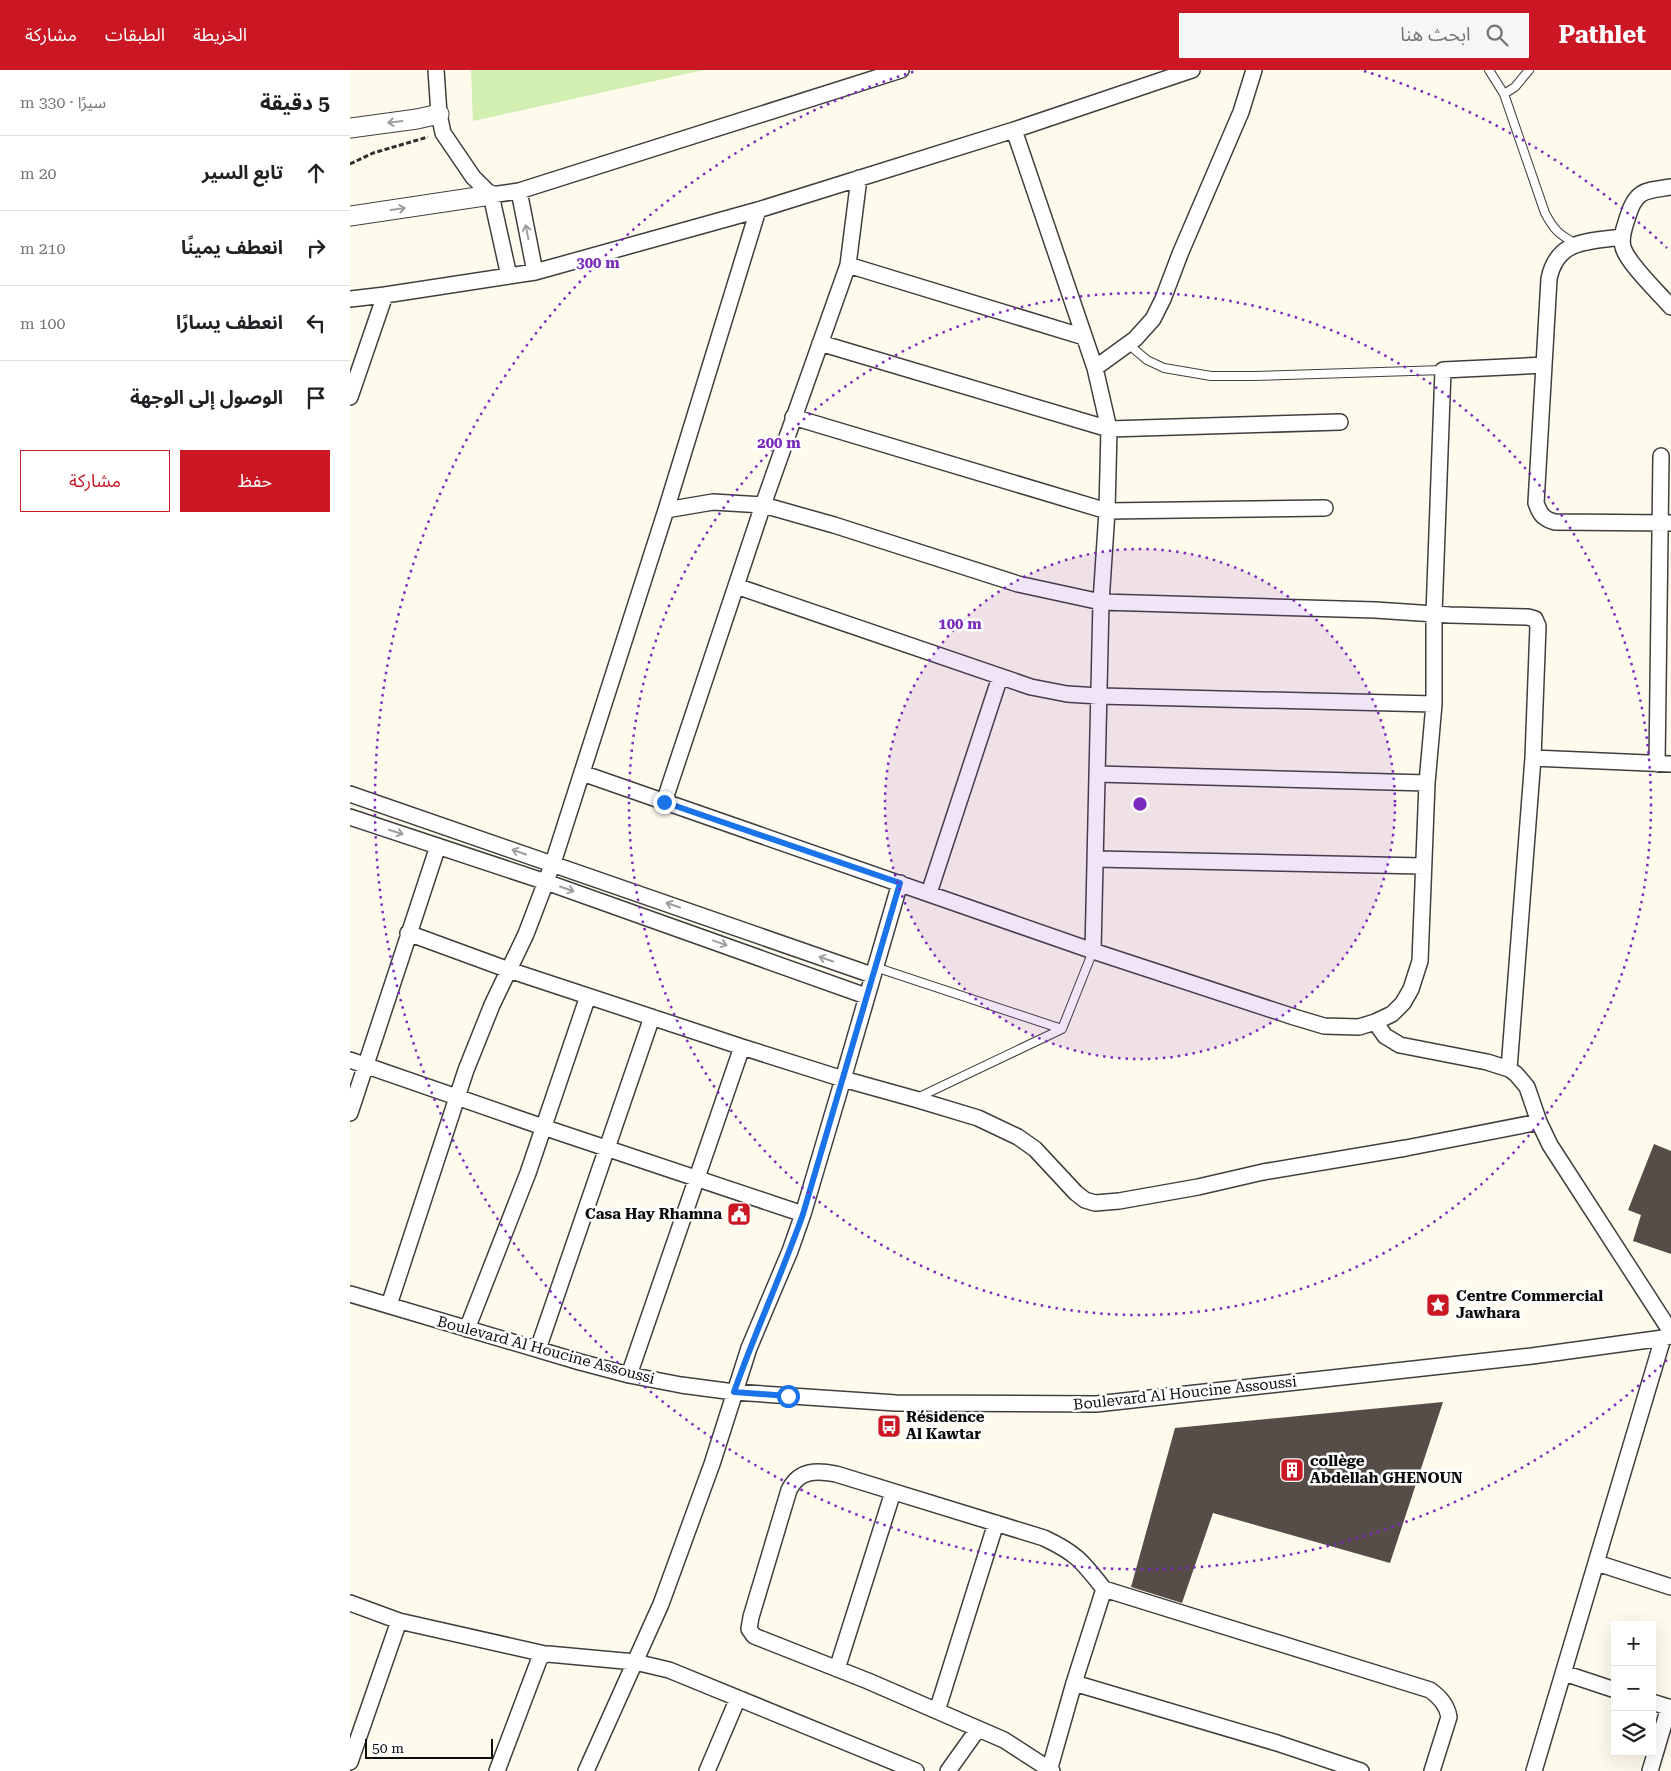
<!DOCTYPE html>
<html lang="ar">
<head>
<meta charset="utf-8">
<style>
	:root { --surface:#fff; --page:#f6f6f6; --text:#202124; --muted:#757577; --line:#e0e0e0; --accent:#cb1624 }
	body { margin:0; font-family:"Roboto Serif","Noto Sans Arabic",serif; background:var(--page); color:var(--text); direction:rtl }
	.controls { position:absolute; right:15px; bottom:15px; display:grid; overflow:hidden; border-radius:0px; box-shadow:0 5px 20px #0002 }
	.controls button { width:45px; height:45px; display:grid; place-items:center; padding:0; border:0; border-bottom:1px solid var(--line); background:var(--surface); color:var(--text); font:25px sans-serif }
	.scale { position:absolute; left:15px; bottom:12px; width:128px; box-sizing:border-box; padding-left:5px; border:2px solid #0c0c0c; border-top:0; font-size:14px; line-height:18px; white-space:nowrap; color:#0c0c0c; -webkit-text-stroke:4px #fff; paint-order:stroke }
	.stop { position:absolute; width:15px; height:15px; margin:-11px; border:4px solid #1a73e8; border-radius:50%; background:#fff }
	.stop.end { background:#1a73e8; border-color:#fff; box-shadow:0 1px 5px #0008 }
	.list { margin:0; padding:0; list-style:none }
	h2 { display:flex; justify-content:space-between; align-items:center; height:65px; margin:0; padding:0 20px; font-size:21px }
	h2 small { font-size:16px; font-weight:400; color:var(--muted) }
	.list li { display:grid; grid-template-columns:32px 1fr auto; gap:15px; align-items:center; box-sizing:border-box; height:75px; padding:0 20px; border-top:1px solid var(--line) }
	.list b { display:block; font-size:19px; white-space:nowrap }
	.list em { font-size:16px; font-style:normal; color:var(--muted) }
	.actions { display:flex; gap:10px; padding:15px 20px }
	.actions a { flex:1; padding:11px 0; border:1px solid var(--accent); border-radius:0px; text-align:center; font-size:18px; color:var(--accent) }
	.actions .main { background:var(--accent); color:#fff }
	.icon { flex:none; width:28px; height:28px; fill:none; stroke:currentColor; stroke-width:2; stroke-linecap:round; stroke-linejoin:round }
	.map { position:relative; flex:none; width:1321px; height:1701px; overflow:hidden; direction:ltr }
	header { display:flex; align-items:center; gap:30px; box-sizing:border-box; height:70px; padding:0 25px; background:var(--accent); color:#fff }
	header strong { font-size:24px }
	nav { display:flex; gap:28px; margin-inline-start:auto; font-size:18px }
	.search { width:350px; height:45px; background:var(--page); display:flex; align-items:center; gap:12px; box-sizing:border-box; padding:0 18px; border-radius:0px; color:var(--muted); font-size:19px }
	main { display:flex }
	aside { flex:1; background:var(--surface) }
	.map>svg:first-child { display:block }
	.green { fill:#d2eeb1 }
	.building { fill:#564d48 }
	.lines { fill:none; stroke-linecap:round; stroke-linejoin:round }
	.service-casing { stroke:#3f3f3f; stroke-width:10 }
	.minor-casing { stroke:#3f3f3f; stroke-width:18 }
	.tertiary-casing { stroke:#3f3f3f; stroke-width:21 }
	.path { stroke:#2e2e2e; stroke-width:3; stroke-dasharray:5 2.5; stroke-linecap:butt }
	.service { stroke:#fff; stroke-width:8 }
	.minor { stroke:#fff; stroke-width:15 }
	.tertiary { stroke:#fff; stroke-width:19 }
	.oneway { stroke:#9e9e9e }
	.route { stroke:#1a73e8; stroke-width:6 }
	.ring { fill:none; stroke:#7b2cbf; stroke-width:2.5; stroke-dasharray:2.5 5 }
	.labels { text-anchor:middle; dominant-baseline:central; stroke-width:5; stroke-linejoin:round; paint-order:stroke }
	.poi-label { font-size:15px; font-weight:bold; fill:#0c0c0c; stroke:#fff; text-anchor:start }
	.street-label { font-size:15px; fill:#0c0c0c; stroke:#fff }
	.centre { fill:#7b2cbf; stroke:#fff; stroke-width:2.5 }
	.ring-label { font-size:15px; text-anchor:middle; font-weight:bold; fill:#7b2cbf; stroke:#fff; stroke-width:5; stroke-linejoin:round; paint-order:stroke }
</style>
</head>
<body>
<header>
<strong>Pathlet</strong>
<div class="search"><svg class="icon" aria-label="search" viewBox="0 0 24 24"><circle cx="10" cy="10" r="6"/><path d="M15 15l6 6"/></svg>ابحث هنا</div>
<nav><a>الخريطة</a><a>الطبقات</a><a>مشاركة</a></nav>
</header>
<main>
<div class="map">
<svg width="1321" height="1701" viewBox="0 0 1321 1701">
	<rect width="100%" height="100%" fill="#fffbec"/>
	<!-- green -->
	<path class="green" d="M 121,0 L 354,0 L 123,51 Z"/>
	<!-- building -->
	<path class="building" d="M 1304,1074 L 1321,1081 L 1321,1184 L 1283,1171 L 1291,1145 L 1278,1140 Z
		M 1093,1332 L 1040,1493 L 863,1443 L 832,1533 L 781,1517 L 825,1358 Z"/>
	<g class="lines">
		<!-- service casing -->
		<g class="service-casing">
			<path id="service" d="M 1139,0 L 1154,24 L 1195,143 C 1204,160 1209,165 1227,174
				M 1154,24 L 1165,17 L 1179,0
				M 778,274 L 797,290 L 814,298 L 861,306 L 903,306 L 1093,300
				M 525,897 L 712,959
				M 567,1028 L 712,959 L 743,881"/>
		</g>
		<!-- minor casing -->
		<g class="minor-casing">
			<path id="minor" d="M 86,0 L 89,44 L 93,63 L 123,107 L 141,125 L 159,206
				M 664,60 L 745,298 L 759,359 L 757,441 L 751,532 L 743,881
				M 1321,117 C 1296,121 1286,119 1278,146 C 1275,156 1270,167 1273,177 C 1277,193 1309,223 1321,237
				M 169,121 L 185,202
				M 141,125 L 169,121 L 551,0
				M 1272,167 C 1238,172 1207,169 1199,209 L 1186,433 C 1190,444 1193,449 1205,452 L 1321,453
				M 498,195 L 734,267
				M 0,229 L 35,225 L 185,202 L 408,140 L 664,60 L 842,0
				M 470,273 L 759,359 L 990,352
				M 745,298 L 785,269 L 803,249 L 813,229 L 830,184 L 891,42 L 904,0
				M 0,327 L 35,225
				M 443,347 L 757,441 L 975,438
				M 316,440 L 363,432 L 413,435 L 484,455 L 668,514 L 751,532 L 1025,540 L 1100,545 L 1178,547 L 1185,549 L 1188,556 L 1183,688 L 1159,999
				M 386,516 L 681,617 L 717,624 L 749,626 L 1084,634
				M 1183,688 L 1321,694
				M 1307,694 L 1311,386
				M 232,703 L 743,881 L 944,947 L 974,956 L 1009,957 L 1025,952 L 1042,944 L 1053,933 L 1061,919 L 1070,891 L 1077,713 L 1084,634 L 1084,544 L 1093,300 L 1194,295
				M 747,704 L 1077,713
				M 0,724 L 522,905
				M 314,732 L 413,435 L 498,195 L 509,108
				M 0,747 L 196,812 L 516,926
				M 746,789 L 1073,796
				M 579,823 L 650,607
				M 58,863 L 159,900 L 392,977 L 493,1009 L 565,1029 L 628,1048 L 668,1067 L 685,1079 L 726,1123 L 735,1130 L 745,1133 L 769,1131 L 848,1117 L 913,1102 L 1056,1078 L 1189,1052
				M 1025,952 L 1035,966 L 1050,975 L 1137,992 L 1159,999 L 1166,1004 L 1177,1017 L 1189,1052 L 1200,1075 L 1321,1262
				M 0,990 L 193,1057 L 453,1144
				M 0,1043 L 88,776
				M 0,1224 L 230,1292 L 279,1305 L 331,1315 L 384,1322 L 546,1333 L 746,1334 L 1182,1286 L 1313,1268 L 1321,1266
				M 39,1235 L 116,1000 L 142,935 L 176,864 L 203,793 L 316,440 L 408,140
				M 117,1259 L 178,1103 L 238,926
				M 188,1279 L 302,947
				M 279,1305 L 392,977
				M 1247,1493 L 1321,1517
				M 0,1533 L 49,1551 L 195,1584
				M 487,1599 L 543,1422
				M 1214,1603 L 1265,1620
				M 724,1613 L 927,1673 L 1011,1701
				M 1302,1632 L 1321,1638
				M 587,1641 L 646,1453
				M 0,1692 L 49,1551
				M 147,1701 L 189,1590 L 193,1585 L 198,1584 L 285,1592 L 319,1600 L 566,1701
				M 236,1701 L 311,1534 L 362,1394 L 399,1278 L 440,1181 L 453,1144 L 493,1009 L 550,813
				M 357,1701 L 388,1628
				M 598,1701 L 628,1659
				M 699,1701 L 724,1613 L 754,1519
				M 702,1701 L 654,1670 L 518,1611 L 404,1566 L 399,1559 L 401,1547 L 439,1420 C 449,1400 466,1400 486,1404 L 694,1468 C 726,1483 732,1491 754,1519 L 1080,1620 C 1090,1627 1097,1635 1099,1647 L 1082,1701
				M 1184,1701 L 1313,1268
				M 1300,1701 L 1319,1637"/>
		</g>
		<!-- tertiary casing -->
		<g class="tertiary-casing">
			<path id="tertiary" d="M 0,58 L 67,49 L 89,44
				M 0,146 L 141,125"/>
		</g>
		<!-- path -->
		<path class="path" d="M 0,94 L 23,83 L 78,67"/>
		<!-- service -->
		<use href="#service" class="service"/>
		<!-- minor -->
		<use href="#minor" class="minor"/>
		<!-- tertiary -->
		<use href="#tertiary" class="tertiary"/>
	</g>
	<!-- one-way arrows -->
	<defs><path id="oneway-shaft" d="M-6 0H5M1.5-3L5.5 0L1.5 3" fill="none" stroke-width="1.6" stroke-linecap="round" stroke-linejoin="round" transform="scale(1.25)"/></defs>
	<g class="oneway">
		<use href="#oneway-shaft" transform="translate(45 52) rotate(173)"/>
		<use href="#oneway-shaft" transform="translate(48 139) rotate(-8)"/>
		<use href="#oneway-shaft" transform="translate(177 162) rotate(-101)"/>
		<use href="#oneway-shaft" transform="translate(46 762) rotate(18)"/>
		<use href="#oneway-shaft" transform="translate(169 782) rotate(-161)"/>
		<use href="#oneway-shaft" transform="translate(217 819) rotate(19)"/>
		<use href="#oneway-shaft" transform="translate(323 835) rotate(-161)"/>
		<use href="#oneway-shaft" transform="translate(370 873) rotate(20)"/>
		<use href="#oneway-shaft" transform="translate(476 889) rotate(-161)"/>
	</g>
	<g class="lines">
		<!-- route -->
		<path class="route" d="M 314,732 L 550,813 L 453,1144 C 432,1204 405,1262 384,1322 L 438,1326"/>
	</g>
	<!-- distance rings -->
	<circle cx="790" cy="734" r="255" fill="#7b2cbf" fill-opacity=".12"/>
	<g class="ring">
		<circle cx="790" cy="734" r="255"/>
		<circle cx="790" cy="734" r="511"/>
		<path d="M1317 1290A766 766 0 1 1 566 1M1014 1A766 766 0 0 1 1317 178"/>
	</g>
	<!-- icons -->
	<defs>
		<g id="civic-square" transform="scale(1.25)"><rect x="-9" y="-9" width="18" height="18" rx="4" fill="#cb1624" stroke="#fff"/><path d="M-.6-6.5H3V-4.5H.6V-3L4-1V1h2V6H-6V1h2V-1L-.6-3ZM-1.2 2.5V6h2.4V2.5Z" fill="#fff"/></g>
		<g id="sight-square" transform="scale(1.25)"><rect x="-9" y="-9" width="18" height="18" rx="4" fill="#cb1624" stroke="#fff"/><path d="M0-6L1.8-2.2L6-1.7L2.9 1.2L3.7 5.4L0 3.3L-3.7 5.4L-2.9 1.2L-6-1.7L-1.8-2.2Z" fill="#fff"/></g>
		<g id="bus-square" transform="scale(1.25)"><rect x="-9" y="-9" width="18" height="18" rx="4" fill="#cb1624" stroke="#fff"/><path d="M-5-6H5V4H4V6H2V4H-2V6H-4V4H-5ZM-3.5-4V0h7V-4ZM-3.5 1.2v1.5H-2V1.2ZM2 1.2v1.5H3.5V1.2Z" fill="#fff"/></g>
		<g id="building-square" transform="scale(1.25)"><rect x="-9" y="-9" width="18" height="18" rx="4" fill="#cb1624" stroke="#fff"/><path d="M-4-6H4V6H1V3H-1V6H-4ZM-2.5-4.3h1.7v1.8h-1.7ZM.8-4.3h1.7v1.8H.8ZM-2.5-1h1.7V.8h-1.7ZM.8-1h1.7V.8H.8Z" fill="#fff"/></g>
	</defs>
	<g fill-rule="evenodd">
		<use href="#civic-square" x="389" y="1144"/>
		<use href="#sight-square" x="1088" y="1235"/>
		<use href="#bus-square" x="539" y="1356"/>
		<use href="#building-square" x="942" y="1400"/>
	</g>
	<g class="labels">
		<!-- poi labels -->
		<g class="poi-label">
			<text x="372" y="1144" text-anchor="end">Casa Hay Rhamna</text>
			<text x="1106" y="1226">Centre Commercial<tspan x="1106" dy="17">Jawhara</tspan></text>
			<text x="556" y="1347">Résidence<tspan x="556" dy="17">Al Kawtar</tspan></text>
			<text x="960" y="1391">collège<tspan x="960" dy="17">Abdellah GHENOUN</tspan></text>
		</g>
		<!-- street labels -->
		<g class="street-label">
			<text transform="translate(196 1280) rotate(15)">Boulevard Al Houcine Assoussi</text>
			<text transform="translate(835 1323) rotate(-6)">Boulevard Al Houcine Assoussi</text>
		</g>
	</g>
	<circle cx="790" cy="734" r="8" class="centre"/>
	<g class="ring-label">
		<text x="248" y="198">300 m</text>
		<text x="429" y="378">200 m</text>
		<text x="610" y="559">100 m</text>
	</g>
</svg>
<div class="controls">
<button>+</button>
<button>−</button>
<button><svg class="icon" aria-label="layers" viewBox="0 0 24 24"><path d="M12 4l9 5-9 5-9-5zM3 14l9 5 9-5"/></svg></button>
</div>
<div class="scale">50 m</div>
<div class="stop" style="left:438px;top:1326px"></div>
<div class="stop end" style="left:314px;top:732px"></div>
</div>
<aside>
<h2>5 دقيقة<small>سيرًا · 330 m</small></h2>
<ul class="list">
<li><svg class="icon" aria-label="ahead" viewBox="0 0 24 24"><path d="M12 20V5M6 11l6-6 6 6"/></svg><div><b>تابع السير</b></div><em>20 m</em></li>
<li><svg class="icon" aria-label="right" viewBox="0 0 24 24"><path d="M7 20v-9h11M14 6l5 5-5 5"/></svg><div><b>انعطف يمينًا</b></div><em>210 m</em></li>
<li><svg class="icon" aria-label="left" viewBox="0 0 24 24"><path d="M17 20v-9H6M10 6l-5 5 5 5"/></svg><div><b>انعطف يسارًا</b></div><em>100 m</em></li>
<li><svg class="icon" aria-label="arrive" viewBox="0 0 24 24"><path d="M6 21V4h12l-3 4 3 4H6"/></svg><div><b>الوصول إلى الوجهة</b></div></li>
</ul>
<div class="actions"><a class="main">حفظ</a><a>مشاركة</a></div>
</aside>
</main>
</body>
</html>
